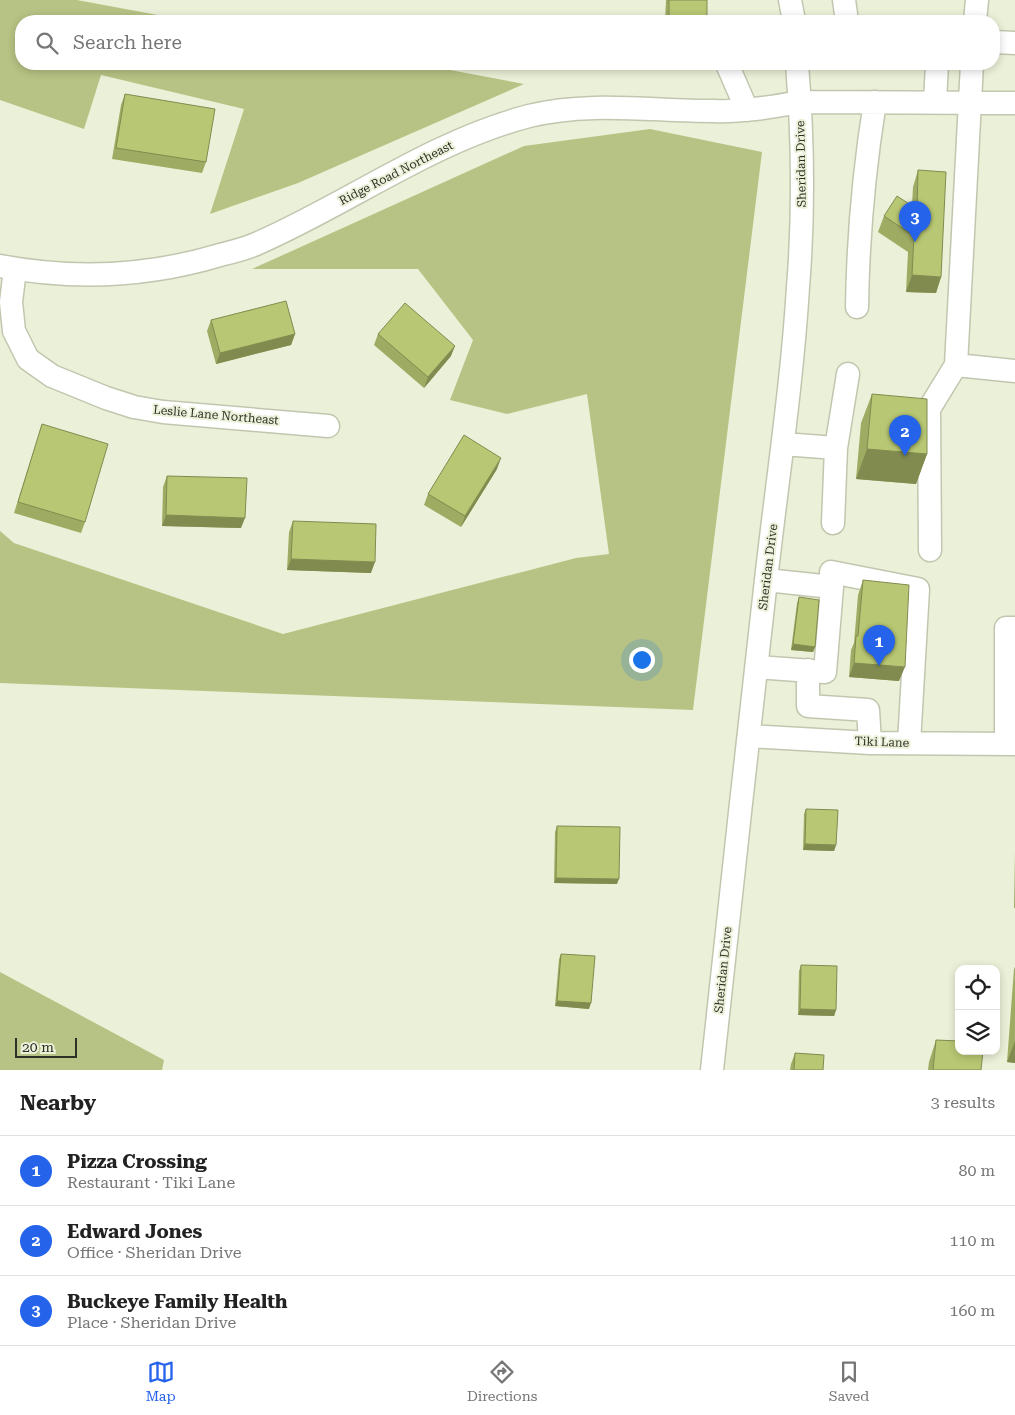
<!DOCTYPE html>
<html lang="en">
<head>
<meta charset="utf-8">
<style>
	:root { --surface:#fff; --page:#f2f2f2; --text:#222; --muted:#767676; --line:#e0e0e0; --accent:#2563eb }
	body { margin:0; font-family:"Roboto Serif",serif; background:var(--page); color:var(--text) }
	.controls { position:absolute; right:15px; bottom:15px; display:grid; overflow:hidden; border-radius:10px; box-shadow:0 2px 8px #0003 }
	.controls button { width:45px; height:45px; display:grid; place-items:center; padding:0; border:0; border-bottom:1px solid var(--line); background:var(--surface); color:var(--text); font:25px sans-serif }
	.scale { position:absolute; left:15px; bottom:12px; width:62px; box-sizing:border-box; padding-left:5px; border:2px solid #2e3027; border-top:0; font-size:14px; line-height:18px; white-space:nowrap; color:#2e3027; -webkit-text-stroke:4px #ebf1d8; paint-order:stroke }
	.you { position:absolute; left:641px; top:659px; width:18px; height:18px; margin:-12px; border:4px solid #fff; border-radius:50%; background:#1a73e8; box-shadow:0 0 0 8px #1a73e833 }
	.badge { display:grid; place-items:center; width:32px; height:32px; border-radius:50%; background:var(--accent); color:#fff; font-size:16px; font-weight:700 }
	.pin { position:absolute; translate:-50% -41px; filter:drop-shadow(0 1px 2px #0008) }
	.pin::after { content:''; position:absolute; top:26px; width:18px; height:15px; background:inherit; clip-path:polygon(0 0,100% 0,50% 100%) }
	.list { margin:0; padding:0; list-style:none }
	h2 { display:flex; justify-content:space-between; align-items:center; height:65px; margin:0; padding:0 20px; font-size:21px }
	h2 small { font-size:16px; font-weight:400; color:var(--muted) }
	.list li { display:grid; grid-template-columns:32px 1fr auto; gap:15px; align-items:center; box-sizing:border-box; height:70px; padding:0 20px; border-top:1px solid var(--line) }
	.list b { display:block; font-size:19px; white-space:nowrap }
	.list p { margin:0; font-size:16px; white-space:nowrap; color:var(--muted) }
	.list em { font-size:16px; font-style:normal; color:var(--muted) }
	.icon { flex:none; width:28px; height:28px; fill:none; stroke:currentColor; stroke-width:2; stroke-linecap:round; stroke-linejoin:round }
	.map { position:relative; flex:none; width:1015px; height:1070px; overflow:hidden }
	.search { position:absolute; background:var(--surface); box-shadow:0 2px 8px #0003; left:15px; right:15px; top:15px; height:55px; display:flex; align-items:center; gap:12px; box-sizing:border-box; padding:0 18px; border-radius:20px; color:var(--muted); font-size:19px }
	.sheet { height:275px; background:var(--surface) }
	nav { display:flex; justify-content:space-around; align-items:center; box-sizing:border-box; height:70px; border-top:1px solid var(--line); background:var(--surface); font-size:14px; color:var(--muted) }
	nav a { display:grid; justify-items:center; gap:2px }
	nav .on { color:var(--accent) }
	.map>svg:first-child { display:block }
	.green { fill:#b7c384 }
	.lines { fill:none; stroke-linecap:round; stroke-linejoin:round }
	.minor-casing { stroke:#c1c7af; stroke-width:25 }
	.minor { stroke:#fff; stroke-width:22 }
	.wall { fill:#9eab63 }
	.shaded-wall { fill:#818b50 }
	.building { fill:#b8c773; stroke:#818b50 }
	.labels { text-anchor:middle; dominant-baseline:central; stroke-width:4; stroke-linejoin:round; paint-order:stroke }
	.street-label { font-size:12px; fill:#2e3027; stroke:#ebf1d8 }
</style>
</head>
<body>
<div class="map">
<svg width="1015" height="1070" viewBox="0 0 1015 1070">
	<rect width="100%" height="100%" fill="#ebf1d8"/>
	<!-- green -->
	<path class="green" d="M 0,0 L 77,0 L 190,21 L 21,21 L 21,64 L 418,64 L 524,84 L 298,183 L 210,214 L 244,109 L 101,75 L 84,129 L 0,100 Z
		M 650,129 L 762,152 L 693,710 L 0,683 L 0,531 L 14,543 L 283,634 L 576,558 L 609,554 L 587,394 L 507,414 L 450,400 L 473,340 L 418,269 L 252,269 L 524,146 Z
		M 0,972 L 164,1060 L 162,1070 L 0,1070 Z"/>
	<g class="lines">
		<!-- minor casing -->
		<g class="minor-casing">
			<path id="minor" d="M 790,0 L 794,21
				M 844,0 L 847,21
				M 975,21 L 977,0
				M 994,42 L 1015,43
				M 727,64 L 747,110
				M 972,64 L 956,365 L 1015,371
				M 935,102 L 937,64
				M 0,266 C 74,280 147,277 220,255 C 232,252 245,249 256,244 C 348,204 430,142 529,116 C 589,101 652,111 713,111 C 742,112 772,107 800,102 L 1015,103
				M 15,269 L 11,302 L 14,331 L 28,359 L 52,376 L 106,398 L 134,407 L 163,412 L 328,426
				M 857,307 C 858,238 864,170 875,102
				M 783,444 L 836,448 L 848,374
				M 833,523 L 836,448
				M 930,550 L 929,409 L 956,365
				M 832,587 L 831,572 L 918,589 L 909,743
				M 757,667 L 825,672 L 832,587 L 766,580
				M 808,670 L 808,706 L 868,710 L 870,743
				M 749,736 L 870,743 L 1015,744
				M 1006,744 L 1006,628 L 1015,628
				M 712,1070 C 730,907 747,743 766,580 C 777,482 792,385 798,287 C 804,213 803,138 797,64"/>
		</g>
		<!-- minor -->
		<use href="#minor" class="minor"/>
	</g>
	<!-- wall -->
	<path class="wall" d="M 666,0 L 707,0 L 707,16 L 705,21 L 665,21 Z
		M 125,94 L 206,162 L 202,173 L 112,159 L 121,105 Z
		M 918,170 L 941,277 L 936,293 L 906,292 L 908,252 L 878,232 L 884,216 L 912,205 L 913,187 Z
		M 211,320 L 295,334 L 291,345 L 216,364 L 207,331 Z
		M 378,334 L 451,356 L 424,388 L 374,345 Z
		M 872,394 L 927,454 L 916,484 L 856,479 L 861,423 Z
		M 42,424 L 85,522 L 81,533 L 14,513 Z
		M 497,469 L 461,527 L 424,505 L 428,494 Z
		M 167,476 L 241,528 L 162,526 L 163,487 Z
		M 293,521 L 371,573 L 287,570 L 289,532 Z
		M 863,580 L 899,681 L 849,677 L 851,650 L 854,643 L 858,595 Z
		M 799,597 L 815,647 L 813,652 L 791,650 L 797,603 Z
		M 806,809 L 836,845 L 834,851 L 803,850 L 804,814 Z
		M 557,826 L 617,884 L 554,883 L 555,832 Z
		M 1015,852 L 1015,908 L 1014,908 Z
		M 561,954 L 589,1009 L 555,1006 L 559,959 Z
		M 801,965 L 836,1010 L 834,1016 L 798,1015 L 799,971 Z
		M 1015,967 L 1015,1063 L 1007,1062 L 1014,969 Z
		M 936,1040 L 981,1070 L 928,1070 L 929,1062 Z
		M 795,1053 L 823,1070 L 790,1070 L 791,1064 Z"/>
	<!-- shaded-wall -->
	<path class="shaded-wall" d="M 707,16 L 705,21 L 668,21 L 669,17 Z
		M 912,275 L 941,277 L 936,293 L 906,292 Z
		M 295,334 L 291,345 L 216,364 L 220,353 Z
		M 455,346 L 451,356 L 424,388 L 428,377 Z
		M 867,449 L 927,454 L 916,484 L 856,479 Z
		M 501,458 L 497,469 L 461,527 L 465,516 Z
		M 166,515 L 245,518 L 241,528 L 162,526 Z
		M 291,559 L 375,562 L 371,573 L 287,570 Z
		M 793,644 L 815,647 L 813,652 L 791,650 Z
		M 854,663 L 905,667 L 899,681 L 849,677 Z
		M 805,844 L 836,845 L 834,851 L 803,850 Z
		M 556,878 L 619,879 L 617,884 L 554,883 Z
		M 557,1001 L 591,1003 L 589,1009 L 555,1006 Z
		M 800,1009 L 836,1010 L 834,1016 L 798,1015 Z
		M 1015,1041 L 1015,1063 L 1007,1062 Z"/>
	<!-- building -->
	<path class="building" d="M 669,0 L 707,0 L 707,16 L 669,17 Z
		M 125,94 L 215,109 L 206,162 L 116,148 Z
		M 918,170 L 946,172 L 941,277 L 912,275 L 914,236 L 884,216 L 897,196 L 917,209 Z
		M 286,301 L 295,334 L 220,353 L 211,320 Z
		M 405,303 L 455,346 L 428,377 L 378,334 Z
		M 872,394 L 927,399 L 927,454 L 867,449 Z
		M 42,424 L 108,444 L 85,522 L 18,502 Z
		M 464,435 L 501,458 L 465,516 L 428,494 Z
		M 167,476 L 247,478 L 245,518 L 166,515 Z
		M 293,521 L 376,524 L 375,562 L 291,559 Z
		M 863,580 L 909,585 L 905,667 L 854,663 L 856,636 L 858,636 Z
		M 799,597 L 819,600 L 815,647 L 793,644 Z
		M 806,809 L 838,810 L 836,845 L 805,844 Z
		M 557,826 L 620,827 L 619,879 L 556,878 Z
		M 561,954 L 595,956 L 591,1003 L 557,1001 Z
		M 801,965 L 837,966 L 836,1010 L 800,1009 Z
		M 936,1040 L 959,1041 L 959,1051 L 983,1051 L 981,1070 L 933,1070 Z
		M 795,1053 L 824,1055 L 823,1070 L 794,1070 Z"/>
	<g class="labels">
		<!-- street labels -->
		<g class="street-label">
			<text transform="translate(801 164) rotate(-91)">Sheridan Drive</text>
			<text transform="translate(396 173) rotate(-27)">Ridge Road Northeast</text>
			<text transform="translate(216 415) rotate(5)">Leslie Lane Northeast</text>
			<text transform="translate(768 567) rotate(-83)">Sheridan Drive</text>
			<text transform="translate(882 742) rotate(2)">Tiki Lane</text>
			<text transform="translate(723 970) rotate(-84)">Sheridan Drive</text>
		</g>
	</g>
</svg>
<div class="controls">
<button><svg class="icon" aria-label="locate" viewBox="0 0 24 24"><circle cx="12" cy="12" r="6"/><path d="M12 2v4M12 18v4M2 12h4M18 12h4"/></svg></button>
<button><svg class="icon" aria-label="layers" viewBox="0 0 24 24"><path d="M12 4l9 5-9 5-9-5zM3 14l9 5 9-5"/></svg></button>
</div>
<div class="scale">20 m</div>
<div class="you"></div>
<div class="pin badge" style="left:879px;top:666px">1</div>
<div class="pin badge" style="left:905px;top:456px">2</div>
<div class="pin badge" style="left:915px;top:242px">3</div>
<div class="search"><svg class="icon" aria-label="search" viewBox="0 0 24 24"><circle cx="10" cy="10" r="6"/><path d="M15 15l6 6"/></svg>Search here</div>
</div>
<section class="sheet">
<h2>Nearby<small>3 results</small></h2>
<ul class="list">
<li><span class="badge">1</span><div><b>Pizza Crossing</b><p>Restaurant · Tiki Lane</p></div><em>80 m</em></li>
<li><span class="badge">2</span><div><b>Edward Jones</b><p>Office · Sheridan Drive</p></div><em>110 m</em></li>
<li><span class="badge">3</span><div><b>Buckeye Family Health</b><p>Place · Sheridan Drive</p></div><em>160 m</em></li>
</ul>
</section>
<nav>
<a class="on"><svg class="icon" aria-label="map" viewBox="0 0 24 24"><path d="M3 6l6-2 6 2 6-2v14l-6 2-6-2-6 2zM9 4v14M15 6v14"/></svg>Map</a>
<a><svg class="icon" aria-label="directions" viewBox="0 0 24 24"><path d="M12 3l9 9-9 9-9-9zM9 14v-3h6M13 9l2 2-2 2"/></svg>Directions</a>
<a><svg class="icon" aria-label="saved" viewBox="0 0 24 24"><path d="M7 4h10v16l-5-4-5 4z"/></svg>Saved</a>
</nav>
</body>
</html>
